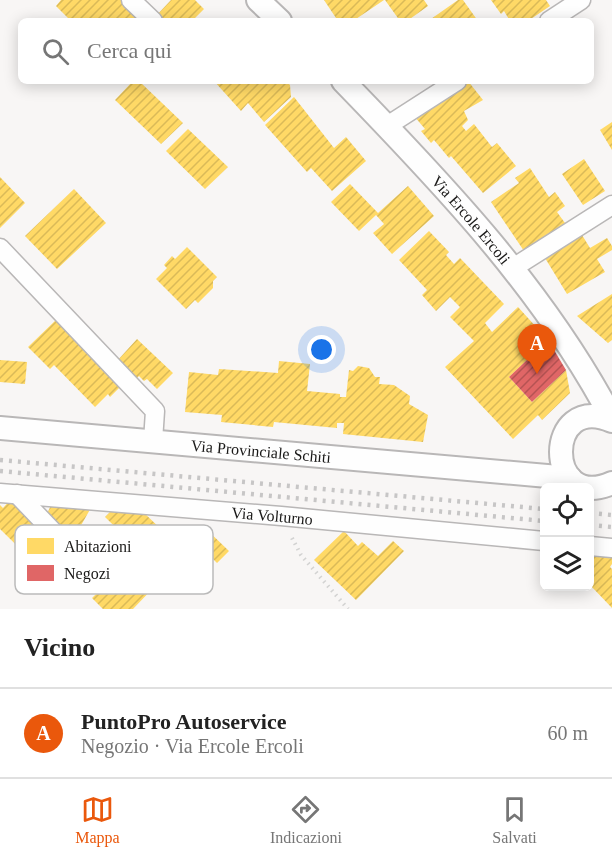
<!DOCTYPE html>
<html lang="it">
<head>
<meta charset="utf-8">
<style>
	:root { --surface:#fff; --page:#f2f2f2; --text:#222; --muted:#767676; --line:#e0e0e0; --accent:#ea580c }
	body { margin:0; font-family:"Times New Roman",serif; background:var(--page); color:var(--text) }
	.controls { position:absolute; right:18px; bottom:18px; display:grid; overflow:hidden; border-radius:9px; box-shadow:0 3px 15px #0003 }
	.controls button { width:54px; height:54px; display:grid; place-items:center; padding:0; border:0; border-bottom:2px solid var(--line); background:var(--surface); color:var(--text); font:30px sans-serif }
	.you { position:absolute; left:322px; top:350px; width:21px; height:21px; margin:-15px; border:4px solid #fff; border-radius:50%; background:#1a73e8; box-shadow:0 0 0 9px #1a73e833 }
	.badge { display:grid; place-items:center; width:39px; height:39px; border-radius:50%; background:var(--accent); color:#fff; font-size:20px; font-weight:700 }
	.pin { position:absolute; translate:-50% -50px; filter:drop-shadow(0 2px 3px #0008) }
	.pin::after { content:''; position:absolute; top:32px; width:21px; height:18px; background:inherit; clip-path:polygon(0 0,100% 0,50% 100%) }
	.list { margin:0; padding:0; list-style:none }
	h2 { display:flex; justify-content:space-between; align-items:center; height:78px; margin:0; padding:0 24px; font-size:26px }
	h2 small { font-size:20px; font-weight:400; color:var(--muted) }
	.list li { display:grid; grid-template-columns:39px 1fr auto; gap:18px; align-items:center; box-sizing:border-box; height:90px; padding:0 24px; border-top:2px solid var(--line) }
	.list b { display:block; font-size:22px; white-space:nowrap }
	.list p { margin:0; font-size:20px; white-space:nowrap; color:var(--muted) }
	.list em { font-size:20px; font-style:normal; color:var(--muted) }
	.icon { flex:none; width:33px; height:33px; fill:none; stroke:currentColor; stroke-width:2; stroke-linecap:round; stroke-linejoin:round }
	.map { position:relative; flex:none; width:612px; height:609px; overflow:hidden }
	.search { position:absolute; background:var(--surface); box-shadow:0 3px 15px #0003; left:18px; right:18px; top:18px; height:66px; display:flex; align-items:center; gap:15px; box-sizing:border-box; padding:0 21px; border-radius:9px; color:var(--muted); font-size:22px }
	.sheet { height:168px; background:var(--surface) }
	nav { display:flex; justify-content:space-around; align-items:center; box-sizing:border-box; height:84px; border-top:2px solid var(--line); background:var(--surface); font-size:16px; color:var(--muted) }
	nav a { display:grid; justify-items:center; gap:3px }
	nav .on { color:var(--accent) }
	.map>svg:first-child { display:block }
	.homes { fill:url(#homes-hatch) }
	.shops { fill:url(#shops-hatch) }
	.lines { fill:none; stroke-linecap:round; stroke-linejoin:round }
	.minor-casing { stroke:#b9b7b7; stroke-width:21 }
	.tertiary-casing { stroke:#b9b7b7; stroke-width:26 }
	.path { stroke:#d3d3d2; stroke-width:4; stroke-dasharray:1.5 4.5; stroke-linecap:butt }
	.minor { stroke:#fefefe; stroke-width:18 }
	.tertiary { stroke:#fefefe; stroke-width:22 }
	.rail { stroke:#c7c6c6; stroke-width:4.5; stroke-dasharray:3 6; stroke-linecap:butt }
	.labels { text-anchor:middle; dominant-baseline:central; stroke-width:6; stroke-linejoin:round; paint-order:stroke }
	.street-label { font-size:16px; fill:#1a1918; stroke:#fff }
	.key { fill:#fff; stroke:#bababa; stroke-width:1.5 }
	.key-label { font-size:16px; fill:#1a1918 }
</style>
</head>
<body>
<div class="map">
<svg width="612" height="609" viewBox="0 0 612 609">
	<defs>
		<pattern id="homes-hatch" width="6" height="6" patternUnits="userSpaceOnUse" patternTransform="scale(1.5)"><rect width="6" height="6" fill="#ffd966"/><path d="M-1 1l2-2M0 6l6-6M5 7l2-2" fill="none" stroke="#daba58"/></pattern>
		<pattern id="shops-hatch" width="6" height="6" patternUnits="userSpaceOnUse" patternTransform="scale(1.5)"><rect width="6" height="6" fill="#e06666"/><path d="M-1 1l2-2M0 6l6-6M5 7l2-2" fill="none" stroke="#b55353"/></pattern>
	</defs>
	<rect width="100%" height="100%" fill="#f8f6f5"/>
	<!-- homes -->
	<path class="homes" d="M 61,0 L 122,0 L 143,21 L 67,21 L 69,19 L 56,6 Z
		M 171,0 L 195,0 L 204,9 L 192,21 L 159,21 L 155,17 Z
		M 324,0 L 384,0 L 353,21 L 338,21 Z
		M 385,0 L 424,0 L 428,6 L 407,21 L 400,21 Z
		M 458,0 L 463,0 L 478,21 L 432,21 L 431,19 Z
		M 491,0 L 546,0 L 550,6 L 528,21 L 510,21 L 504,11 L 501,14 Z
		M 133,81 L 139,81 L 183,123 L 161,144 L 115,100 Z
		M 214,81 L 286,81 L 290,85 L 291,97 L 264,122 L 248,103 L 241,111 Z
		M 468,81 L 483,100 L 464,111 L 468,120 L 462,126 L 466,131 L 474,124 L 492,147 L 497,143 L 516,166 L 483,193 L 451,156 L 449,158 L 434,140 L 431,143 L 421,131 L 425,129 L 414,116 Z
		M 294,97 L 334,148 L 346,137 L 366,161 L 332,191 L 311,168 L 307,172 L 265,125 Z
		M 612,122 L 612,150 L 600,130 Z
		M 188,129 L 228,167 L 205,189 L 166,151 Z
		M 584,159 L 605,191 L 583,205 L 562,174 Z
		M 530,168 L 549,197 L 555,192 L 565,206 L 557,212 L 565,223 L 524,251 L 491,202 L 519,183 L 515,178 Z
		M 0,177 L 25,203 L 0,228 Z
		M 350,184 L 378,213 L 408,186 L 434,216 L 392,254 L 373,233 L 384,224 L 376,215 L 359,231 L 331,202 Z
		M 74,189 L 106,223 L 57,269 L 25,236 Z
		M 429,231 L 449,252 L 446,255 L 454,264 L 460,258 L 504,304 L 485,323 L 492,332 L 518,307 L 548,340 L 509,377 L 532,402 L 566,370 L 570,393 L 542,420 L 538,415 L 513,439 L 445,367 L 474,341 L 450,317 L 460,307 L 450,297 L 436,311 L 422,295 L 427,290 L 399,260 Z
		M 582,235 L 590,248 L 607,238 L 612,246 L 612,250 L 597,259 L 605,272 L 567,294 L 545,258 Z
		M 187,247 L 217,277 L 213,281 L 213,288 L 198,303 L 195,300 L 186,309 L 156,279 L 167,268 L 164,265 L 172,256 L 175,259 Z
		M 612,294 L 612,340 L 608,343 L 577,316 Z
		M 57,319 L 122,385 L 110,397 L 108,394 L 95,407 L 54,365 L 50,369 L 28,347 Z
		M 137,339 L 173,373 L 157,389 L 147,379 L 144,381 L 139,376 L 136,379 L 117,361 Z
		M 0,360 L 27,362 L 25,384 L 0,382 Z
		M 279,361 L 310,364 L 307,391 L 340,394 L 340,397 L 346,397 L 349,370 L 353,371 L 358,366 L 369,368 L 375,377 L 380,377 L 379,384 L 394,385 L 410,396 L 409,404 L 428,415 L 423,442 L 343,434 L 344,423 L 337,423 L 337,428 L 274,422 L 273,427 L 221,422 L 222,415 L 185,412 L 189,372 L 218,375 L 219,369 L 278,373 Z
		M 12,498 L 37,522 L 34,525 L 82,574 L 64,592 L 0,529 L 0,505 L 3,508 Z
		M 52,503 L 92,506 L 75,536 L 46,516 Z
		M 113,509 L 141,510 L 164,532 L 160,535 L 170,545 L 152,563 L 105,517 Z
		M 202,525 L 229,551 L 217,563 L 213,559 L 201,571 L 178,549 Z
		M 344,531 L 358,546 L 362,542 L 378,556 L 393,541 L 404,551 L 356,600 L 314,560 Z
		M 590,550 L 612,552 L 612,564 L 610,567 L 612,569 L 612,608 L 590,585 Z
		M 132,559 L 157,584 L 133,609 L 103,609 L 92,598 Z"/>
	<!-- shops -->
	<path class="shops" d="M 548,340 L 566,370 L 532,402 L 509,377 Z"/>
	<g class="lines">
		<!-- minor casing -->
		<g class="minor-casing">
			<g id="minor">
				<path d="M 131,0 L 153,21"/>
				<path d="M 549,21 L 581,0"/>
				<path d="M 387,126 L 457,81"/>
				<path d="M 0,248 L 155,411 L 153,441"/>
				<path d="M 513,268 L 612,205"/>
				<path id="s1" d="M 0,493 L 281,516 L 544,541"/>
				<path d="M 17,494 L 84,564"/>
				<path d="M 590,546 L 612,548"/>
			</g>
		</g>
		<!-- tertiary casing -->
		<g class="tertiary-casing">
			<g id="tertiary">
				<path d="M 258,0 L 280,21"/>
				<path id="s2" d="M 343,81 C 443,184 545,291 612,419"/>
				<path d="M 612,421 C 544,391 544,513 612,483"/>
				<path id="s3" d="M 0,428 L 570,478"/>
			</g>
		</g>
		<!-- path -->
		<path class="path" d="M 292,538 L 301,555 L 348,609"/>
		<!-- minor -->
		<use href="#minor" class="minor"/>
		<!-- tertiary -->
		<use href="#tertiary" class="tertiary"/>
		<!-- rail -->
		<path class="rail" d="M 0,460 L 544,509
			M 0,471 L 544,521
			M 590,513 L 612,515
			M 590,525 L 612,527"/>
	</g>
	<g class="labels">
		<!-- street labels -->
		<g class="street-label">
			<text stroke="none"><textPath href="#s2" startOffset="189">Via Ercole Ercoli</textPath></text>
			<text stroke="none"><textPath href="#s3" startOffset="262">Via Provinciale Schiti</textPath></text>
			<text stroke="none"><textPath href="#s1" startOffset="273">Via Volturno</textPath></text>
		</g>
	</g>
	<!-- legend -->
	<rect x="15" y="525" width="198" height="69" rx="9" class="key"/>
	<rect x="27" y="538" width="27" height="16" fill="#ffd966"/>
	<rect x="27" y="565" width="27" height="16" fill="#e06666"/>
	<g class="key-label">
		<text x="64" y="552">Abitazioni</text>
		<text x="64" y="579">Negozi</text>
	</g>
</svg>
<div class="controls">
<button><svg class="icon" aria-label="locate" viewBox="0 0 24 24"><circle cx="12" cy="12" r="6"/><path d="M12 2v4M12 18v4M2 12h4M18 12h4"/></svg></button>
<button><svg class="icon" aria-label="layers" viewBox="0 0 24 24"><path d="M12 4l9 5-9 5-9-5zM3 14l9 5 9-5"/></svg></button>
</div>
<div class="you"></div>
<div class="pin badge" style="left:537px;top:374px">A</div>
<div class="search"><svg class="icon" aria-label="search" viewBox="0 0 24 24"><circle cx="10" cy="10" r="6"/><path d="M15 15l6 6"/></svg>Cerca qui</div>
</div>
<section class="sheet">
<h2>Vicino<small></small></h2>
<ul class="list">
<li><span class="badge">A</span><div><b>PuntoPro Autoservice</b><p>Negozio · Via Ercole Ercoli</p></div><em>60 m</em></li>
</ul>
</section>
<nav>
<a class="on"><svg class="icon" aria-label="map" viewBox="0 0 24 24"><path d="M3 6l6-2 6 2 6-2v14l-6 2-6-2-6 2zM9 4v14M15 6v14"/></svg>Mappa</a>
<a><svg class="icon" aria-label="directions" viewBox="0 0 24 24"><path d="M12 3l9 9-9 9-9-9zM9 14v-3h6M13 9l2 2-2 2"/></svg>Indicazioni</a>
<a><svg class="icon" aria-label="saved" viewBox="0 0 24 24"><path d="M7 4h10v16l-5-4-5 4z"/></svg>Salvati</a>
</nav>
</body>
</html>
